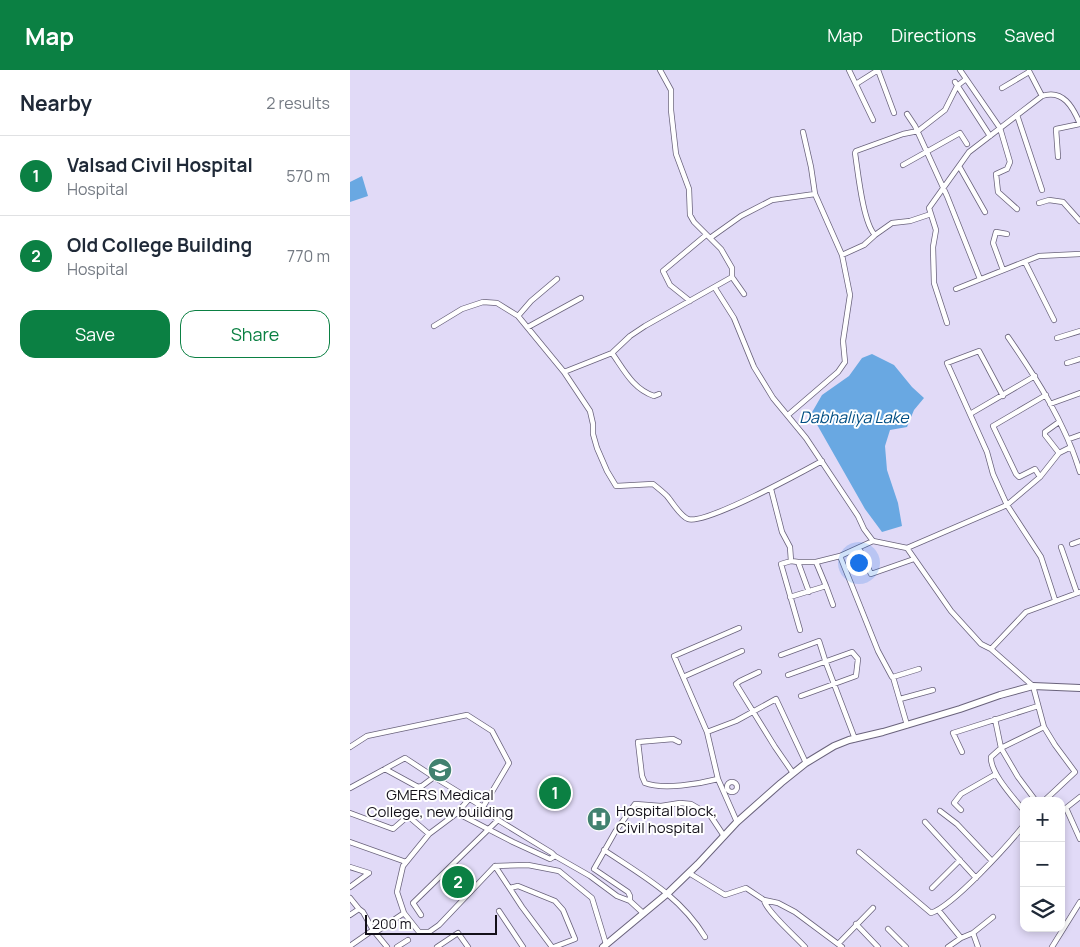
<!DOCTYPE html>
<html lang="en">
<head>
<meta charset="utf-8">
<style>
	:root { --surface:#fff; --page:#f2f2f3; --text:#1f2937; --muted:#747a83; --line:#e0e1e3; --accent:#0b8043 }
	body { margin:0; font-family:Manrope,sans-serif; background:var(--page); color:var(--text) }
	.controls { position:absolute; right:15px; bottom:15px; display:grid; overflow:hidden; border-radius:10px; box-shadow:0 2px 8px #0003 }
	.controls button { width:45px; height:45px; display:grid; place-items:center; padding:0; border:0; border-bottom:1px solid var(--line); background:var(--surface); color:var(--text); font:25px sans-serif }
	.scale { position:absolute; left:15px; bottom:12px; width:132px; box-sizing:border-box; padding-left:5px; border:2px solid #131019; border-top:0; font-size:14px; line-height:18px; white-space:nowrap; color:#131019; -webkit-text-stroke:4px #fff; paint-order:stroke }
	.you { position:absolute; left:508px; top:492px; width:18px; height:18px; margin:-12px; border:4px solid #fff; border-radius:50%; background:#1a73e8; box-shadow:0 0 0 8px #1a73e833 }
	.badge { display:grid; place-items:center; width:32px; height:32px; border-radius:50%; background:var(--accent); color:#fff; font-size:16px; font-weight:700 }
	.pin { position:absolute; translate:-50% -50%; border:2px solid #fff; box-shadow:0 1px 5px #0006 }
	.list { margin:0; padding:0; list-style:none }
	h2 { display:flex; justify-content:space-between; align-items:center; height:65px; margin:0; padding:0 20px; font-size:21px }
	h2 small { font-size:16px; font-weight:400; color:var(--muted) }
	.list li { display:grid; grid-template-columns:32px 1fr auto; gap:15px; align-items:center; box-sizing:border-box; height:80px; padding:0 20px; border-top:1px solid var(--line) }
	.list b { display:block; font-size:19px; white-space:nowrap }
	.list p { margin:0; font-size:16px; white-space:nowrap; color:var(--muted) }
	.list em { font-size:16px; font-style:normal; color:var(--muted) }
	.actions { display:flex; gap:10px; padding:15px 20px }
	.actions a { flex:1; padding:11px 0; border:1px solid var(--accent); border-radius:15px; text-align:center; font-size:18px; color:var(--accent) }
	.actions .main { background:var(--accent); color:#fff }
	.icon { flex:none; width:28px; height:28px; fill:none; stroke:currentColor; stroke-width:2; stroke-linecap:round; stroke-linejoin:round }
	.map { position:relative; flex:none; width:730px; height:877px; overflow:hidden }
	header { display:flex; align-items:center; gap:30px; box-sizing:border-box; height:70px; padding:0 25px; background:var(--accent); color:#fff }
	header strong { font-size:24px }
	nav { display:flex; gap:28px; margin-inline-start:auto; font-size:18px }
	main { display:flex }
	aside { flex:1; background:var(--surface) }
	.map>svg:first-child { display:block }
	.water { fill:#69a8e2 }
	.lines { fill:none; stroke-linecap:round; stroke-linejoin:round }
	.street-casing { stroke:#6a637c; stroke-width:6 }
	.secondary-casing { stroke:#6a637c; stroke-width:8 }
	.street { stroke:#fff; stroke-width:4.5 }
	.secondary { stroke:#fff; stroke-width:6 }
	.labels { text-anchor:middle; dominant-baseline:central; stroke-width:4; stroke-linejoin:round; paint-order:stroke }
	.poi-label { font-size:15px; fill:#131019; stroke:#fff }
	.water-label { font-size:16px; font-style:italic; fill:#014e84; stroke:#fff }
</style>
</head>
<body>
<header>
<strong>Map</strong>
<nav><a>Map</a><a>Directions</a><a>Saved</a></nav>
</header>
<main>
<aside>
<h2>Nearby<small>2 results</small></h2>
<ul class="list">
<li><span class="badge">1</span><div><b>Valsad Civil Hospital</b><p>Hospital</p></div><em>570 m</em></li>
<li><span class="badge">2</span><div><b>Old College Building</b><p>Hospital</p></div><em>770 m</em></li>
</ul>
<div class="actions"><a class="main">Save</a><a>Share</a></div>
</aside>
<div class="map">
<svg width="730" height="877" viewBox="0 0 730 877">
	<rect width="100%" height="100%" fill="#e1daf7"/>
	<!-- water -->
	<path class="water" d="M 12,106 L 18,126 L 0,132 L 0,112 Z
		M 522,284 L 544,295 L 562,317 L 574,328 L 564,340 L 557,357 L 540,360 L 535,376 L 537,400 L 548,433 L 552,456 L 532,462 L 515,439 L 461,344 L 472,325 L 499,306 L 512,288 Z"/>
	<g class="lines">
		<!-- street casing -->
		<g class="street-casing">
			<path id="street" d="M 310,0 L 321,20 L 321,40 L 326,84 L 339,119 L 340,145 L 344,152 L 371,179 L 382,198 L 382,207 L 394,224
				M 499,0 L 523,50
				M 528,0 L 544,43
				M 610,0 L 650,58 L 660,92 L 657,99 L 646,104 L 648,122 L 667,139
				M 679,1 L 692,26
				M 605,12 L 640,66
				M 506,14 L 528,0
				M 652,18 L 679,2
				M 557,44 L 565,56 L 597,126 L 630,209
				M 667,45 L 692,120
				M 453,62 L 461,97 L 465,124 L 492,185 L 514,175 L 525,165 L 542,153 L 560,151 L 581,144
				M 708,87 L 706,59 L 730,54
				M 553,95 L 610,63 L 617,74
				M 609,96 L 635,142
				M 689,133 L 699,130 L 713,132 L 730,151
				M 525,165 C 513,153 508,102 505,83 L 506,81 L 553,64 L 568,61 L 595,40 L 607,16 L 616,9
				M 360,168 L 391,146 L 422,130 L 465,124
				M 675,192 L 704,250
				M 653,200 L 643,173 L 646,162 L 657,164
				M 365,218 L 384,248 L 404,297 L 423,328 L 456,368 L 508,446 L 514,459 L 523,471 L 557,478 L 657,435 L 690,407 L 709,383 L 721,377
				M 606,219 L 689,186 L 730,184
				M 340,231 L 320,215 L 313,201 L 356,165
				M 168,246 L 181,231 L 207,209
				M 597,253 L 584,213 L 583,177 L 586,160 L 579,138 L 619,82 L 692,26 C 713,19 723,37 730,54
				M 84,256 L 112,239 L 133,232 L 147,233 L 168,246 L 214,302 L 240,341 L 243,354 L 243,364 L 247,378 L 257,401 L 266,416 L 303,414 C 308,418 313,422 317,426 C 323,433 330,446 338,449 C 355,455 452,402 472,391
				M 178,257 L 231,228
				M 658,267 C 687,309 715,353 730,402
				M 707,268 L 730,261
				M 262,283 C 274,300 283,319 304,326 L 309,324
				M 717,293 L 730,289
				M 214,302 L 262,283 L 280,266 L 295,256 L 382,207
				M 653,326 L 629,281 L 597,293 L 637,382 L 643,404 L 657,435 L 691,487 L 705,530
				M 700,334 L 730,323
				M 620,344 L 685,306
				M 438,345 L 488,302 L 495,292 L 493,271 L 500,225 L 492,185
				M 709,352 L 695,362 L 695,365 L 709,383
				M 719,369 L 730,365
				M 690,407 L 685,399 L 669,407 L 666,404 L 643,356 L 696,325
				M 421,419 L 432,462 L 440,477 L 441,491 L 431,494 L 450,560
				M 722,474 L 730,471
				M 711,477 L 727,523
				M 509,478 L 521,504 L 564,489
				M 557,478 L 601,541 L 631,574 L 641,579 L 683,616 L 694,657 L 705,675 L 725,702 L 694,731
				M 490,486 L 523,471
				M 441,491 L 448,492 L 459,522
				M 448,492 L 466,492
				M 476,516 L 466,492 L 490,486 L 528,581 L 542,607 L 543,607 L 557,655
				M 440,527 L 476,516 L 483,535
				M 641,579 L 676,542 L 730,522
				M 431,585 L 469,571 L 476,593 L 505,669
				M 409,602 L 390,611 L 386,614 L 425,677 L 443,703
				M 438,605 L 502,582 L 508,589 L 506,606 L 451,626
				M 333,607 L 392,581
				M 543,607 L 569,599
				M 550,629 L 583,620
				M 645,649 L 651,678 L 668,707 L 686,731
				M 357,662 L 386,651 L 426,629 L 456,693
				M 329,672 L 323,669 L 288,672 L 292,706 L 295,713 C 313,720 349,714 368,709
				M 0,677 L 17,666 L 117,645 L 142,661 L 159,693 L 133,737
				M 612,682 L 603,663 L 688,636
				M 35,699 L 68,717 L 72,716 L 84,707 L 133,737 L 148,750 L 202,783 L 205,786 L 240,806 L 267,826 L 280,831 L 293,843
				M377 717a5 5 0 1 1 10 0a5 5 0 1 1-10 0Z
				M 0,718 L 55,688 L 84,707
				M 730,727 L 716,738 L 730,769
				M 119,729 L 107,743 L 79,764 L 53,796 L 47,822 L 54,843 L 69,862 L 79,862 L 89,855 L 145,796 L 178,795 L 209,801 L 242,828 L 256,874
				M 611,740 L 604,733 L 611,724 L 646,704
				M 590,741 L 607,754 L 642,791
				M 674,741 C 664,728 640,703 641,687 L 651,678 L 694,657
				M 0,743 L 43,759 L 58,746 L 79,764
				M 107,743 L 163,772 L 200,789 L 205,786
				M 387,752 L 368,709 L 357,662 L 324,586 L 389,558
				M 575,752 L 626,808
				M 0,772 L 56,792
				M 254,780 C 293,806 330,826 355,867
				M 509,782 L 581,843 C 603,836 658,775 674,755
				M 145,796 L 172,837 L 202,877
				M 0,797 L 19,803 L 0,817
				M 339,803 L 375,825 L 396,818 L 414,830 L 428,833 L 445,842 L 492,877
				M 160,818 L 168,816 L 205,831 L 213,840 L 225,869 L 204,877
				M 582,818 L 610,790
				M 0,828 L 9,839
				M 414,830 C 416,841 446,867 455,877
				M 280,831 L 280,826 L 278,822 L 244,799 L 265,762 L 285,734 L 311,736 L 330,733 L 341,734 L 360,745 L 374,766
				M 149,841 L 173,877
				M 589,841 L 611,868
				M 0,845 L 9,839 L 13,842 L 23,860 L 37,877
				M 71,845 L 63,833 L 148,750
				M 506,854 L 528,877
				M 538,859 L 556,877
				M 26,862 L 54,843
				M 623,863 L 628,877
				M 488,874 L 523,838
				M 0,876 L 23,860
				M 47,877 L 58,870
				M 87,877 L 108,863 L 118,877
				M 598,877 L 611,868 L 623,863 L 643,847
				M 702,877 L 730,832"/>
		</g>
		<!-- secondary casing -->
		<g class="secondary-casing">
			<path id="secondary" d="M 253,877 L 318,823 L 348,794 L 387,752 L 431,713 L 456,693 L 484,676 L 499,670 L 533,662 L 610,639 L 650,625 L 683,616 L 730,618"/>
		</g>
		<!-- street -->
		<use href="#street" class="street"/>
		<!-- secondary -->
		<use href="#secondary" class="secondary"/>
	</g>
	<!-- icons -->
	<defs>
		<g id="school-disc" transform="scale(1.25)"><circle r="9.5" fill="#41816f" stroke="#fff"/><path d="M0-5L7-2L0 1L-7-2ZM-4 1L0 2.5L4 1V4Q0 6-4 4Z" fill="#fff"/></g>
		<g id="hospital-disc" transform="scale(1.25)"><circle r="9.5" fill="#41816f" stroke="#fff"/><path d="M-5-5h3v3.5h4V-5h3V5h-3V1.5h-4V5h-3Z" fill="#fff"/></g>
	</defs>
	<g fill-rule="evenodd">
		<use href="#school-disc" x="90" y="700"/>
		<use href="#hospital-disc" x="249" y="749"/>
	</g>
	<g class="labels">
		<!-- poi labels -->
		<g class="poi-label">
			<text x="90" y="724">GMERS Medical<tspan x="90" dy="17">College, new building</tspan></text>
			<text x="266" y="740" text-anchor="start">Hospital block,<tspan x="266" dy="17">Civil hospital</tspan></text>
		</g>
		<!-- water labels -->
		<g class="water-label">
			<text x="504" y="347">Dabhaliya Lake</text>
		</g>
	</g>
</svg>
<div class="controls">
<button>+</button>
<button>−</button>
<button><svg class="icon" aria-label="layers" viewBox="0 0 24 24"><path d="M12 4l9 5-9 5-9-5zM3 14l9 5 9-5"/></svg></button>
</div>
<div class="scale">200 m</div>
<div class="you"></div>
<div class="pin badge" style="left:205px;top:723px">1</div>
<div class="pin badge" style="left:108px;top:812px">2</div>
</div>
</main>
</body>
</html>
